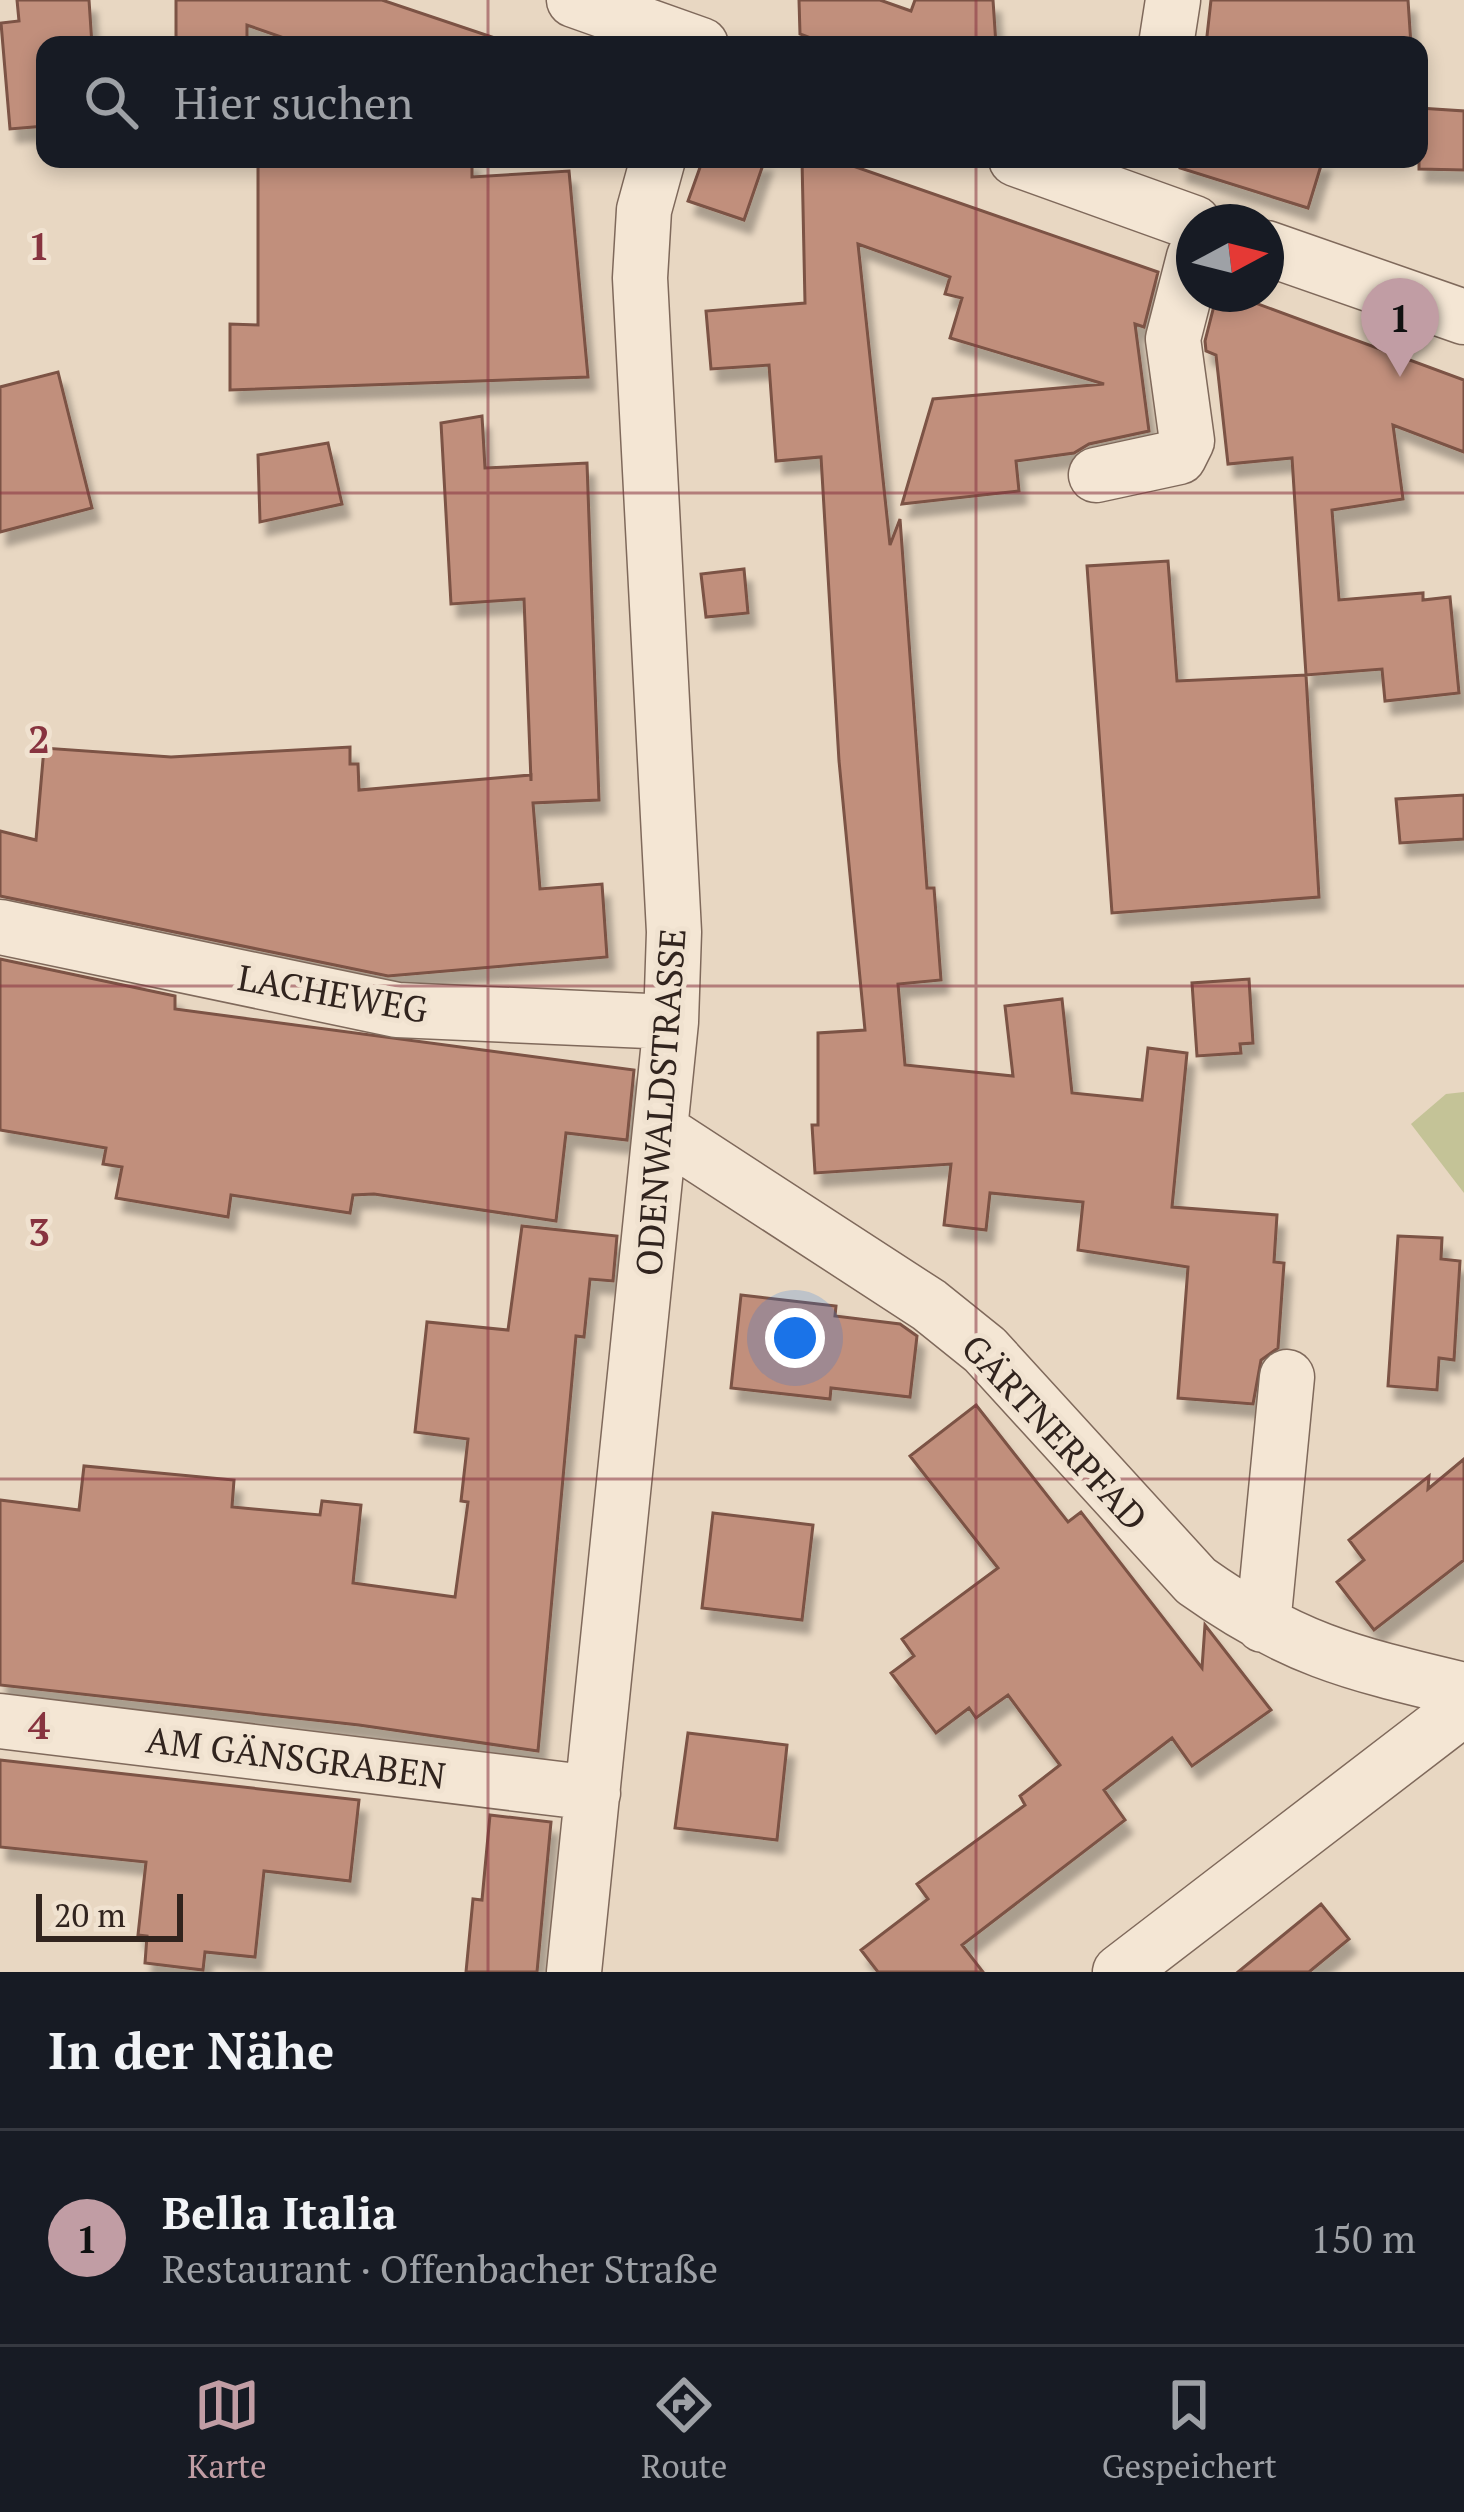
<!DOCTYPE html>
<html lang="de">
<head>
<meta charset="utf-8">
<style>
	:root { --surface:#171b24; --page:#242831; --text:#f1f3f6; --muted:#9ea1a6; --line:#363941; --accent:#c19da4 }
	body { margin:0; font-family:"PT Serif",serif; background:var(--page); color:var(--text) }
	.compass { position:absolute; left:1176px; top:204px; width:108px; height:108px; border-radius:50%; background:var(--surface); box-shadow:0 6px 18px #0003; rotate:83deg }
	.scale { position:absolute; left:36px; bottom:30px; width:147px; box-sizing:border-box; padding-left:12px; border:6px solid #31241e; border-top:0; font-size:33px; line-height:42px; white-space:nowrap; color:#31241e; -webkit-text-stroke:9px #f0e2d0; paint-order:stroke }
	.you { position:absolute; left:795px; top:1338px; width:42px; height:42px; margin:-30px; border:9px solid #fff; border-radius:50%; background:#1a73e8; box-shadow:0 0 0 18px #1a73e833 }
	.badge { display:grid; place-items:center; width:78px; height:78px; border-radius:50%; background:var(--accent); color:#111; font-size:39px; font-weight:700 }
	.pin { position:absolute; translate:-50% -99px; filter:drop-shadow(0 3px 6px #0008) }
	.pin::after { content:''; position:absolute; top:63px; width:42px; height:36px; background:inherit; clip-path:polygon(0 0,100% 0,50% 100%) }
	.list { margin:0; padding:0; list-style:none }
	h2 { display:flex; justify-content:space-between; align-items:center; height:156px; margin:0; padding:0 48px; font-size:51px }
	h2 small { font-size:39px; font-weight:400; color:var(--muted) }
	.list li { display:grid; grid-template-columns:78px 1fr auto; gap:36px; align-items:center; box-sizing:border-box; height:216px; padding:0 48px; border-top:3px solid var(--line) }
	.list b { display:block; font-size:45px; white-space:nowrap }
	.list p { margin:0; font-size:39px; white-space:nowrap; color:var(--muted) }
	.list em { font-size:39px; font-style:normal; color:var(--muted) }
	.icon { flex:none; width:66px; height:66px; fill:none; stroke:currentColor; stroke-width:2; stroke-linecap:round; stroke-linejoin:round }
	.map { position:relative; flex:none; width:1464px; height:1972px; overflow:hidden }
	.search { position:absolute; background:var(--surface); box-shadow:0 6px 18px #0003; left:36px; right:36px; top:36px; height:132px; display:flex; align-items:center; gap:30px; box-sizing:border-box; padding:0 42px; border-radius:24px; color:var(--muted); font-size:45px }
	.sheet { height:372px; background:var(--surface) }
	nav { display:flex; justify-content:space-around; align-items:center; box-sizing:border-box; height:168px; border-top:3px solid var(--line); background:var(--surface); font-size:33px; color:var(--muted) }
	nav a { display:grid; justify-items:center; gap:6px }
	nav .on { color:var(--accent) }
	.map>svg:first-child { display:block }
	.green { fill:#c4c397 }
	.building { fill:#c18f7c; stroke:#7b5244; stroke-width:3; filter:url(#shadow) }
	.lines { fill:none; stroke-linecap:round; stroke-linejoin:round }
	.minor-casing { stroke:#7f695b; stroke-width:57 }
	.minor { stroke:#f4e6d4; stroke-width:54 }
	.grid { fill:none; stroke:#87333f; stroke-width:3; stroke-opacity:0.55 }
	.labels { text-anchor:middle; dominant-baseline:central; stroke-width:10; stroke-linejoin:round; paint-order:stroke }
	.street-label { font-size:36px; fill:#31241e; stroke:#f0e2d0 }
	.grid-label { font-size:39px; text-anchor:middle; font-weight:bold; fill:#87333f; stroke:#f0e2d0; stroke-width:10; stroke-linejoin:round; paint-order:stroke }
</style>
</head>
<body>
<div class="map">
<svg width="1464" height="1972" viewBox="0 0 1464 1972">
	<defs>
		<filter id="shadow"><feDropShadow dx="7" dy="13" stdDeviation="3" flood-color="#0004"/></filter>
	</defs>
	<rect width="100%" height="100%" fill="#e8d7c2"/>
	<!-- green -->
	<path class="green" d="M 1464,1092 L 1464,1193 L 1411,1124 L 1446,1094 Z"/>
	<!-- building -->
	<path class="building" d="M 17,0 L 89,0 L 92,45 L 45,45 L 45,126 L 10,129 L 1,23 L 19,21 Z
		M 176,0 L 382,0 L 495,38 L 494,45 L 304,45 L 247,25 L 247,45 L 176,45 Z
		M 799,0 L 880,0 L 911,11 L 915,0 L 993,0 L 996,45 L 829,45 L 800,34 Z
		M 1211,0 L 1408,0 L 1411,45 L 1206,45 Z
		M 1419,108 L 1464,111 L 1464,170 L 1419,169 Z
		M 258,159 L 472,159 L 472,177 L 569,171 L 588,377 L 230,390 L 230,324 L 258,325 Z
		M 703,159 L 765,159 L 744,220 L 688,201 Z
		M 802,159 L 833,159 L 1158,272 L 1144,327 L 1135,324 L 1149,431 L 1089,444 L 1074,453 L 1016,461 L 1019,491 L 902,504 L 933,399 L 1104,384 L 950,338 L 962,298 L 945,294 L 950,277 L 858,244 L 890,545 L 900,519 L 927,888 L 934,888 L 941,980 L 898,984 L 905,1065 L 1013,1076 L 1005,1006 L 1062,999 L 1072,1093 L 1142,1100 L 1148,1048 L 1187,1053 L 1172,1207 L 1277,1215 L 1274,1262 L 1284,1263 L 1278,1348 L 1261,1360 L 1253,1404 L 1178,1398 L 1188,1267 L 1078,1250 L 1083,1202 L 990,1193 L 986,1230 L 944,1225 L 951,1164 L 815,1173 L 812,1125 L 818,1125 L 818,1033 L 865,1030 L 839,761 L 821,457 L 776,461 L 769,365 L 711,369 L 706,311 L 805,303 Z
		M 1181,159 L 1323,159 L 1308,208 L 1180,168 Z
		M 1217,294 L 1231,294 L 1464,380 L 1464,452 L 1393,425 L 1403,499 L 1332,510 L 1339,600 L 1423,593 L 1423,600 L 1450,597 L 1459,693 L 1385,701 L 1382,669 L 1306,675 L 1292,458 L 1228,464 L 1216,355 L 1206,351 L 1205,341 Z
		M 58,372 L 92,508 L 0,532 L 0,387 Z
		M 482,416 L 485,468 L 587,463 L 599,800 L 533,803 L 540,889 L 602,884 L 607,957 L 388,976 L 0,896 L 0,831 L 36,840 L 44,748 L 171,757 L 350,747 L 350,764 L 358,764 L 359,790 L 531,775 L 531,781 L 524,599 L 451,604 L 441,423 Z
		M 328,443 L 342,504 L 260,522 L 258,455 Z
		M 1168,561 L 1177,681 L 1306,675 L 1319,897 L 1112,913 L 1087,566 Z
		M 744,569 L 748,613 L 706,617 L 701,574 Z
		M 1464,795 L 1464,839 L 1400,843 L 1396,799 Z
		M 0,959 L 175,996 L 175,1009 L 634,1070 L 627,1140 L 566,1133 L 556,1221 L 374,1194 L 353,1195 L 350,1213 L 231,1195 L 228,1217 L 116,1198 L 122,1167 L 103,1164 L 106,1148 L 0,1130 Z
		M 1249,979 L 1253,1043 L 1240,1044 L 1241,1053 L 1197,1056 L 1192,983 Z
		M 522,1226 L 617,1236 L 613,1281 L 590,1279 L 584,1337 L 576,1336 L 538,1751 L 359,1725 L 0,1685 L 0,1500 L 79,1510 L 84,1466 L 234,1480 L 232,1507 L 320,1515 L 322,1501 L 361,1505 L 353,1583 L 455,1597 L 468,1502 L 461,1501 L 468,1439 L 415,1432 L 427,1322 L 508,1330 Z
		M 1398,1236 L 1442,1238 L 1441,1259 L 1460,1261 L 1454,1360 L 1439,1358 L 1437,1390 L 1388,1386 Z
		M 741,1295 L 836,1306 L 835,1316 L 900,1324 L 917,1336 L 910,1397 L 831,1388 L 830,1399 L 731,1388 Z
		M 976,1405 L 1068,1522 L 1081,1512 L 1202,1668 L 1205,1625 L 1271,1710 L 1192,1766 L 1172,1738 L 1104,1790 L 1125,1820 L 962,1945 L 983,1972 L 878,1972 L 861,1950 L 928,1899 L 917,1884 L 1025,1805 L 1020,1796 L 1060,1765 L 1008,1695 L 976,1718 L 969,1708 L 936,1733 L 891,1673 L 914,1656 L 902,1639 L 998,1568 L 910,1456 Z
		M 1464,1459 L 1464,1560 L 1374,1630 L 1337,1582 L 1364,1560 L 1349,1540 L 1429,1476 L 1428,1489 Z
		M 713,1513 L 813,1525 L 802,1620 L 702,1608 Z
		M 688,1733 L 787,1745 L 777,1840 L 675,1828 Z
		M 0,1760 L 359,1800 L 350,1881 L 264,1871 L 255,1957 L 205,1952 L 203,1970 L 145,1963 L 147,1936 L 138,1935 L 146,1862 L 0,1847 Z
		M 490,1815 L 551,1822 L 537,1972 L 466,1972 L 473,1899 L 482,1900 Z
		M 1321,1904 L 1349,1939 L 1309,1972 L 1238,1972 Z"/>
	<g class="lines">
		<!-- minor casing -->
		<g class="minor-casing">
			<path id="minor" d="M 574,0 L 701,45
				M 1166,45 L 1173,0
				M 1016,159 L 1194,223
				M 1266,248 L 1464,317
				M 1096,475 L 1179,457 L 1187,441 L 1173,339 L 1194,257
				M 0,927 L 397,1010 L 671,1022
				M 663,1132 L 929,1305 L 985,1350 L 1196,1581 C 1293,1650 1351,1663 1464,1690
				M 1263,1625 L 1287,1377
				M 0,1721 L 593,1793
				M 574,1972 L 671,1022 L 674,932 L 640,278 L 644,210 L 658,159
				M 1120,1972 L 1464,1708"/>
		</g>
		<!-- minor -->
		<use href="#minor" class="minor"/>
	</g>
	<!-- grid -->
	<path class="grid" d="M 488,0 L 488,45M 976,0 L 976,45M 488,159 L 488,1972M 976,159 L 976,1972M 0,493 L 1464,493M 0,986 L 1464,986M 0,1479 L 1464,1479"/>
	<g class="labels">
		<!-- street labels -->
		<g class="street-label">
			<text transform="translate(333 993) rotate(10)">LACHEWEG</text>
			<text transform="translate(660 1102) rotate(-86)">ODENWALDSTRASSE</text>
			<text transform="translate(1055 1432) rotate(47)">GÄRTNERPFAD</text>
			<text transform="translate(296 1757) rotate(7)">AM GÄNSGRABEN</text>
		</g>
	</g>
	<g class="grid-label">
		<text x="39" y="260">1</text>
		<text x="39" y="753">2</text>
		<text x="39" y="1246">3</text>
		<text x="39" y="1739">4</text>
	</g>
</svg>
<svg class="compass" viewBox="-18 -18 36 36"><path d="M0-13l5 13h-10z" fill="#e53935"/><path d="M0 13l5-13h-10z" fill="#9ea1a6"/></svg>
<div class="scale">20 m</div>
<div class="you"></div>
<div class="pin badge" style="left:1400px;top:377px">1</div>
<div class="search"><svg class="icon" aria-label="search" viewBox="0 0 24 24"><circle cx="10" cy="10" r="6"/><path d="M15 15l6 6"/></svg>Hier suchen</div>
</div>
<section class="sheet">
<h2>In der Nähe<small></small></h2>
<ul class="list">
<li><span class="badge">1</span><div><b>Bella Italia</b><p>Restaurant · Offenbacher Straße</p></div><em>150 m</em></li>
</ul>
</section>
<nav>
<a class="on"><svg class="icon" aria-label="map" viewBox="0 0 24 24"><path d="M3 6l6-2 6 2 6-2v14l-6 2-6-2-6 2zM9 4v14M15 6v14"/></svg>Karte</a>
<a><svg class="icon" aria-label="directions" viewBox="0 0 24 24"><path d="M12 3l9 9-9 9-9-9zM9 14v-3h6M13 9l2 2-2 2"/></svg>Route</a>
<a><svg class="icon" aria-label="saved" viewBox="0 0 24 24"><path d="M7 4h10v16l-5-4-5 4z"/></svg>Gespeichert</a>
</nav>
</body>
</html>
